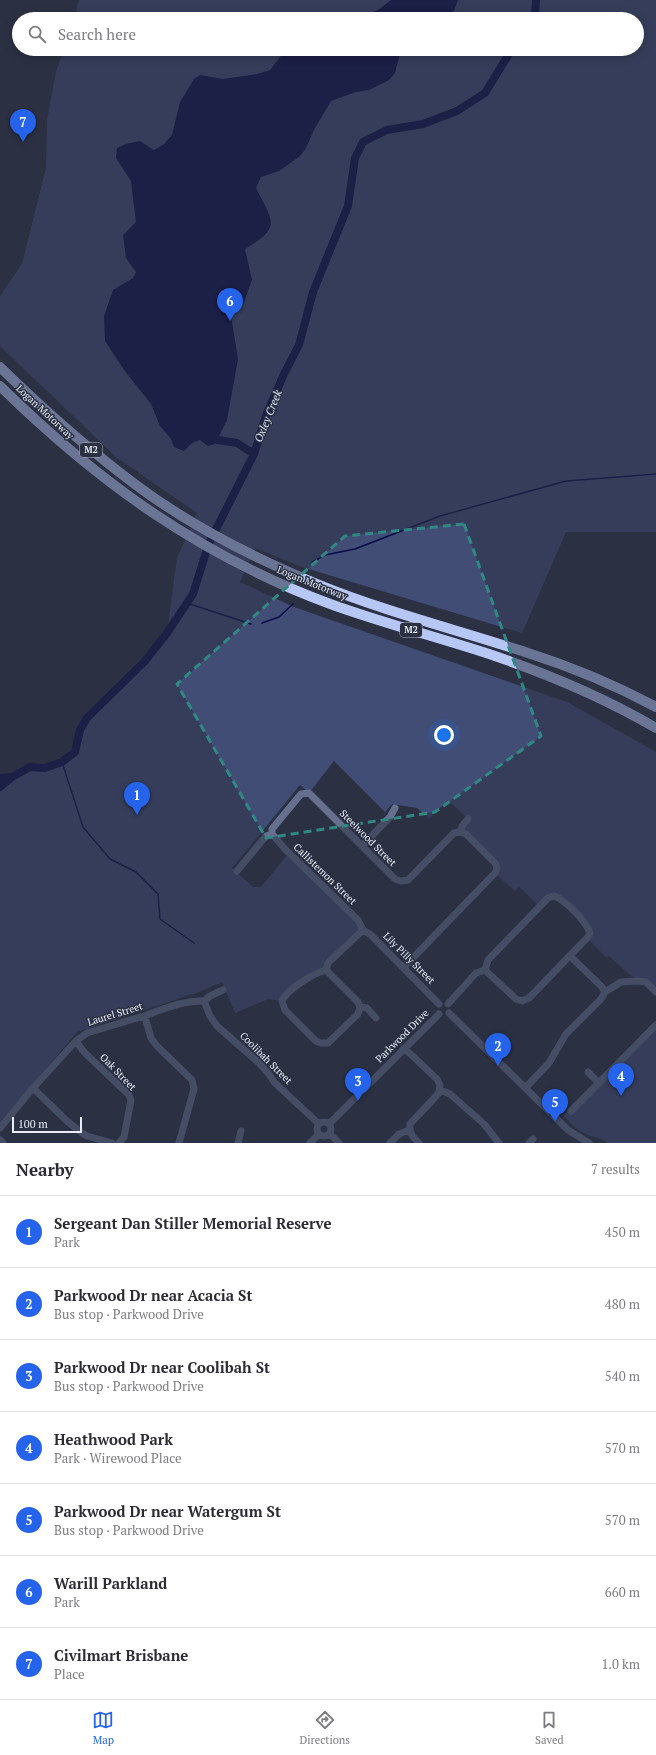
<!DOCTYPE html>
<html lang="en">
<head>
<meta charset="utf-8">
<style>
	:root { --surface:#fff; --page:#f2f2f3; --text:#2b2b33; --muted:#7c7c81; --line:#e1e1e2; --accent:#2563eb }
	body { margin:0; font-family:"PT Serif",serif; background:var(--page); color:var(--text) }
	.scale { position:absolute; left:12px; bottom:10px; width:70px; box-sizing:border-box; padding-left:4px; border:2px solid #e8edf8; border-top:0; font-size:11px; line-height:14px; white-space:nowrap; color:#e8edf8; -webkit-text-stroke:3px #2b3143; paint-order:stroke }
	.you { position:absolute; left:444px; top:735px; width:14px; height:14px; margin:-10px; border:3px solid #fff; border-radius:50%; background:#1a73e8; box-shadow:0 0 0 6px #1a73e833 }
	.badge { display:grid; place-items:center; width:26px; height:26px; border-radius:50%; background:var(--accent); color:#fff; font-size:13px; font-weight:700 }
	.pin { position:absolute; translate:-50% -33px; filter:drop-shadow(0 1px 2px #0008) }
	.pin::after { content:''; position:absolute; top:21px; width:14px; height:12px; background:inherit; clip-path:polygon(0 0,100% 0,50% 100%) }
	.list { margin:0; padding:0; list-style:none }
	h2 { display:flex; justify-content:space-between; align-items:center; height:52px; margin:0; padding:0 16px; font-size:17px }
	h2 small { font-size:13px; font-weight:400; color:var(--muted) }
	.list li { display:grid; grid-template-columns:26px 1fr auto; gap:12px; align-items:center; box-sizing:border-box; height:72px; padding:0 16px; border-top:1px solid var(--line) }
	.list b { display:block; font-size:15px; white-space:nowrap }
	.list p { margin:0; font-size:13px; white-space:nowrap; color:var(--muted) }
	.list em { font-size:13px; font-style:normal; color:var(--muted) }
	.icon { flex:none; width:22px; height:22px; fill:none; stroke:currentColor; stroke-width:2; stroke-linecap:round; stroke-linejoin:round }
	.map { position:relative; flex:none; width:656px; height:1143px; overflow:hidden }
	.search { position:absolute; background:var(--surface); box-shadow:0 2px 10px #0003; left:12px; right:12px; top:12px; height:44px; display:flex; align-items:center; gap:10px; box-sizing:border-box; padding:0 14px; border-radius:22px; color:var(--muted); font-size:15px }
	.sheet { height:556px; background:var(--surface) }
	nav { display:flex; justify-content:space-around; align-items:center; box-sizing:border-box; height:56px; border-top:1px solid var(--line); background:var(--surface); font-size:11px; color:var(--muted) }
	nav a { display:grid; justify-items:center; gap:2px }
	nav .on { color:var(--accent) }
	.map>svg:first-child { display:block }
	.green { fill:#414d75 }
	.water { fill:#090b4b }
	.lines { fill:none; stroke-linecap:round; stroke-linejoin:round }
	.stream { stroke:#090b4b; stroke-width:1.5 }
	.river { stroke:#090b4b; stroke-width:8 }
	.minor { stroke:#65708f; stroke-width:7 }
	.highway { stroke:#b6c6f5; stroke-width:10 }
	.marked { fill:none; stroke:#308883; stroke-width:3; stroke-dasharray:8 5; stroke-linejoin:round }
	.labels { text-anchor:middle; dominant-baseline:central; stroke-width:3; stroke-linejoin:round; paint-order:stroke }
	.shield { fill:#2b3143; stroke:#afb5c2; stroke-width:1 }
	.shield-label { font-size:9px; font-weight:bold; fill:#e8edf8 }
	.street-label { font-size:10px; fill:#e8edf8; stroke:#2b3143 }
	.water-label { font-size:11px; font-style:italic; fill:#d9e0f4; stroke:#2b3143 }
</style>
</head>
<body>
<div class="map">
<svg width="656" height="1143" viewBox="0 0 656 1143">
	<rect width="100%" height="100%" fill="#2b3143"/>
	<!-- green -->
	<path class="green" d="M 79,0 L 656,0 L 656,532 L 566,532 L 522,633 L 302,567 L 255,548 L 240,582 L 294,607 L 567,702 L 656,752 L 656,992 L 637,981 L 609,956 L 607,958 L 587,938 L 588,926 L 554,896 L 540,907 L 519,887 L 515,891 L 495,873 L 497,868 L 460,832 L 468,819 L 448,800 L 429,819 L 417,808 L 392,804 L 385,812 L 334,761 L 309,793 L 300,785 L 232,868 L 253,887 L 261,887 L 289,853 L 363,930 L 318,972 L 282,1001 L 268,999 L 235,1013 L 222,982 L 199,992 L 77,1032 L 0,1122 L 0,787 L 12,777 L 30,767 L 45,768 L 62,762 L 75,752 L 80,730 L 87,718 L 145,661 L 167,633 L 177,558 L 197,513 L 116,457 L 0,346 L 0,296 L 22,264 L 46,168 L 47,120 L 56,72 L 64,49 L 637,49 L 637,19 L 74,19 Z
		M 656,1025 L 656,1143 L 607,1143 C 601,1137 593,1138 586,1134 C 577,1131 570,1122 563,1116 Z"/>
	<!-- water -->
	<path class="water" d="M 391,0 L 458,0 L 451,19 L 356,19 L 378,10 Z
		M 313,49 L 401,49 L 395,73 L 389,80 L 369,90 L 356,92 L 331,101 L 315,128 L 305,150 L 299,157 L 279,171 L 261,177 L 256,188 C 273,222 282,227 245,249 L 252,280 L 243,305 L 231,316 L 238,359 L 227,420 L 215,444 L 208,446 L 200,440 L 192,443 L 184,451 L 174,447 L 171,439 L 160,426 L 151,404 L 124,370 L 105,341 L 104,316 L 113,290 L 133,278 L 136,272 L 126,258 L 123,235 L 136,222 L 131,181 L 116,158 L 117,148 L 126,144 L 140,141 L 154,150 L 164,144 L 172,135 L 180,102 L 194,79 L 200,75 L 223,79 L 257,74 L 270,70 L 283,53 L 310,52 Z"/>
	<g class="lines">
		<!-- stream -->
		<path class="stream" d="M 312,562 L 325,555 L 355,549 L 440,516 L 566,481 L 656,474
			M 187,603 L 251,624
			M 262,623 L 279,617 L 293,604
			M 62,762 L 83,827 L 110,859 L 136,872 L 158,894 L 160,919 L 194,943"/>
		<!-- river -->
		<path class="river" d="M 531,19 L 535,14 L 536,0
			M 218,440 L 237,443 L 254,454
			M 0,778 L 12,777 L 30,767 L 45,768 L 62,762 L 75,752 L 80,730 L 87,718 L 145,661 L 167,633 L 193,594 L 209,543 L 254,454 L 267,413 L 284,374 L 299,345 L 313,292 L 348,206 L 355,158 L 363,142 L 387,130 L 423,124 L 457,111 L 485,93 L 512,49
			M 0,787 L 12,777"/>
		<!-- minor -->
		<path class="minor" d="M 460,832 L 462,826 L 468,819
			M 272,834 L 272,829 L 301,794 L 309,793 L 395,879 L 401,881 L 408,880 L 454,833 L 460,832 L 466,834 L 495,863 L 497,868 L 495,873 L 404,967
			M 272,834 L 285,849 L 358,920 L 363,930
			M 362,846 L 390,817 L 395,808
			M 237,871 L 266,836 L 272,834
			M 363,930 L 371,935 L 439,1004
			M 326,970 L 358,1002 L 360,1007 L 358,1014 L 328,1043 L 321,1043 L 316,1041 L 285,1010 L 282,1001 C 288,989 312,974 326,970 L 328,963 L 363,930
			M 605,992 L 621,982 L 637,981 L 646,982 L 656,992
			M 204,1001 L 210,1016 L 217,1026 L 258,1062 L 268,1073 L 275,1083 L 319,1124
			M 448,1004 L 476,973 L 485,970 L 488,960 L 548,898 L 554,896 C 565,900 586,921 590,933 L 587,938 L 529,998 L 522,1001 L 516,999 L 485,970
			M 360,1007 L 367,1008 L 376,1018
			M 449,1013 L 568,1130 L 589,1143
			M 145,1017 L 151,1038 L 157,1046 L 192,1080 L 194,1089 L 179,1143
			M 76,1041 L 84,1052 L 129,1095 L 131,1100 L 124,1137 L 119,1143
			M 404,1048 L 437,1079 L 440,1085 L 439,1093 L 410,1124 C 409,1134 413,1137 419,1143
			M 588,1072 L 599,1083
			M 526,1087 L 549,1063 L 566,1034 L 601,999 L 605,992 L 602,987 L 570,956
			M 33,1088 L 68,1122 L 82,1133 L 87,1136 L 112,1143
			M 440,1090 L 450,1094 L 484,1124 L 499,1143
			M 571,1111 L 656,1025
			M317 1129a7 7 0 1 1 14 0a7 7 0 1 1-14 0Z
			M 329,1124 L 439,1014
			M 0,1128 L 33,1088 L 76,1041 L 87,1033 L 137,1018 C 143,1017 146,1016 152,1013 C 167,1007 188,1000 204,1001 L 210,996 L 223,990
			M 330,1134 L 339,1143
			M 0,1140 L 3,1143
			M 238,1143 L 241,1131
			M 310,1143 L 319,1134
			M 390,1143 L 399,1134 L 409,1130
			M 529,1143 L 533,1139"/>
		<!-- highway -->
		<path class="highway" d="M 0,367 C 43,409 88,449 136,485 C 191,526 254,558 317,584 C 386,612 458,630 528,653 C 572,667 615,685 656,707
			M 0,386 C 99,483 202,557 333,605 C 386,624 441,638 495,656 C 550,675 605,698 656,728"/>
	</g>
	<!-- marked area -->
	<path d="M0 0H656V1143H0ZM 464,524 L 541,736 L 435,812 L 266,838 L 177,684 L 345,536 Z" fill="#2b3143" fill-opacity=".55" fill-rule="evenodd"/>
	<path class="marked" d="M 464,524 L 541,736 L 435,812 L 266,838 L 177,684 L 345,536 Z"/>
	<g class="labels">
		<!-- shield labels -->
		<g class="shield">
			<rect x="80" y="443" width="22" height="14" rx="3"/>
			<rect x="400" y="623" width="22" height="14" rx="3"/>
		</g>
		<g class="shield-label">
			<text x="91" y="450">M2</text>
			<text x="411" y="630">M2</text>
		</g>
		<!-- street labels -->
		<g class="street-label">
			<text transform="translate(45 412) rotate(43)">Logan Motorway</text>
			<text transform="translate(312 583) rotate(22)">Logan Motorway</text>
			<text transform="translate(368 838) rotate(45)">Steelwood Street</text>
			<text transform="translate(325 874) rotate(44)">Callistemon Street</text>
			<text transform="translate(409 958) rotate(45)">Lily Pilly Street</text>
			<text transform="translate(115 1014) rotate(-17)">Laurel Street</text>
			<text transform="translate(402 1036) rotate(-45)">Parkwood Drive</text>
			<text transform="translate(266 1058) rotate(45)">Coolibah Street</text>
			<text transform="translate(118 1072) rotate(46)">Oak Street</text>
		</g>
		<!-- water labels -->
		<g class="water-label">
			<text transform="translate(268 416) rotate(-68)">Oxley Creek</text>
		</g>
	</g>
</svg>
<div class="scale">100 m</div>
<div class="you"></div>
<div class="pin badge" style="left:137px;top:815px">1</div>
<div class="pin badge" style="left:498px;top:1066px">2</div>
<div class="pin badge" style="left:358px;top:1101px">3</div>
<div class="pin badge" style="left:621px;top:1096px">4</div>
<div class="pin badge" style="left:555px;top:1122px">5</div>
<div class="pin badge" style="left:230px;top:321px">6</div>
<div class="pin badge" style="left:23px;top:142px">7</div>
<div class="search"><svg class="icon" aria-label="search" viewBox="0 0 24 24"><circle cx="10" cy="10" r="6"/><path d="M15 15l6 6"/></svg>Search here</div>
</div>
<section class="sheet">
<h2>Nearby<small>7 results</small></h2>
<ul class="list">
<li><span class="badge">1</span><div><b>Sergeant Dan Stiller Memorial Reserve</b><p>Park</p></div><em>450 m</em></li>
<li><span class="badge">2</span><div><b>Parkwood Dr near Acacia St</b><p>Bus stop · Parkwood Drive</p></div><em>480 m</em></li>
<li><span class="badge">3</span><div><b>Parkwood Dr near Coolibah St</b><p>Bus stop · Parkwood Drive</p></div><em>540 m</em></li>
<li><span class="badge">4</span><div><b>Heathwood Park</b><p>Park · Wirewood Place</p></div><em>570 m</em></li>
<li><span class="badge">5</span><div><b>Parkwood Dr near Watergum St</b><p>Bus stop · Parkwood Drive</p></div><em>570 m</em></li>
<li><span class="badge">6</span><div><b>Warill Parkland</b><p>Park</p></div><em>660 m</em></li>
<li><span class="badge">7</span><div><b>Civilmart Brisbane</b><p>Place</p></div><em>1.0 km</em></li>
</ul>
</section>
<nav>
<a class="on"><svg class="icon" aria-label="map" viewBox="0 0 24 24"><path d="M3 6l6-2 6 2 6-2v14l-6 2-6-2-6 2zM9 4v14M15 6v14"/></svg>Map</a>
<a><svg class="icon" aria-label="directions" viewBox="0 0 24 24"><path d="M12 3l9 9-9 9-9-9zM9 14v-3h6M13 9l2 2-2 2"/></svg>Directions</a>
<a><svg class="icon" aria-label="saved" viewBox="0 0 24 24"><path d="M7 4h10v16l-5-4-5 4z"/></svg>Saved</a>
</nav>
</body>
</html>
